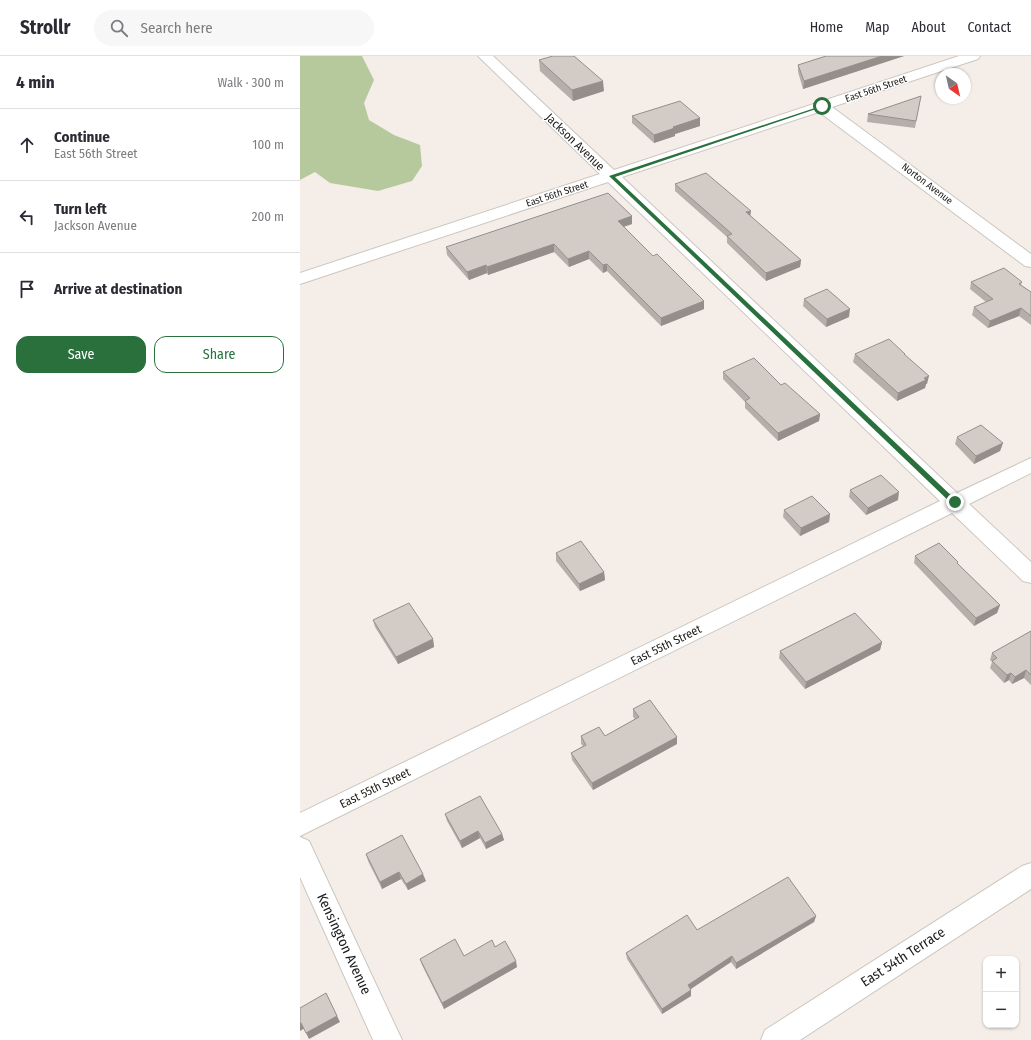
<!DOCTYPE html>
<html lang="en">
<head>
<meta charset="utf-8">
<style>
	:root { --surface:#fff; --page:#f7f7f7; --text:#2b2b33; --muted:#7c7c81; --line:#e1e1e2; --accent:#29703d }
	body { margin:0; font-family:"Fira Sans Condensed",sans-serif; background:var(--page); color:var(--text) }
	.controls { position:absolute; right:12px; bottom:12px; display:grid; overflow:hidden; border-radius:8px; box-shadow:0 1px 3px #0004 }
	.controls button { width:36px; height:36px; display:grid; place-items:center; padding:0; border:0; border-bottom:1px solid var(--line); background:var(--surface); color:var(--text); font:20px sans-serif }
	.compass { position:absolute; left:635px; top:12px; width:36px; height:36px; border-radius:50%; background:var(--surface); box-shadow:0 1px 3px #0004; rotate:146deg }
	.stop { position:absolute; width:12px; height:12px; margin:-9px; border:3px solid #29703d; border-radius:50%; background:#fff }
	.stop.end { background:#29703d; border-color:#fff; box-shadow:0 1px 4px #0008 }
	.list { margin:0; padding:0; list-style:none }
	h2 { display:flex; justify-content:space-between; align-items:center; height:52px; margin:0; padding:0 16px; font-size:17px }
	h2 small { font-size:13px; font-weight:400; color:var(--muted) }
	.list li { display:grid; grid-template-columns:26px 1fr auto; gap:12px; align-items:center; box-sizing:border-box; height:72px; padding:0 16px; border-top:1px solid var(--line) }
	.list b { display:block; font-size:15px; white-space:nowrap }
	.list p { margin:0; font-size:13px; white-space:nowrap; color:var(--muted) }
	.list em { font-size:13px; font-style:normal; color:var(--muted) }
	.actions { display:flex; gap:8px; padding:12px 16px }
	.actions a { flex:1; padding:9px 0; border:1px solid var(--accent); border-radius:12px; text-align:center; font-size:14px; color:var(--accent) }
	.actions .main { background:var(--accent); color:#fff }
	.icon { flex:none; width:22px; height:22px; fill:none; stroke:currentColor; stroke-width:2; stroke-linecap:round; stroke-linejoin:round }
	.map { position:relative; flex:none; width:731px; height:984px; overflow:hidden }
	header { display:flex; align-items:center; gap:24px; box-sizing:border-box; height:56px; padding:0 20px; background:var(--surface); border-bottom:1px solid var(--line) }
	header strong { font-size:19px }
	nav { display:flex; gap:22px; margin-inline-start:auto; font-size:14px }
	.search { width:280px; height:36px; background:var(--page); display:flex; align-items:center; gap:10px; box-sizing:border-box; padding:0 14px; border-radius:22px; color:var(--muted); font-size:15px }
	main { display:flex }
	aside { flex:1; background:var(--surface) }
	.map>svg:first-child { display:block }
	.forest { fill:#b6c99d }
	.lines { fill:none; stroke-linecap:round; stroke-linejoin:round }
	.street-casing { stroke:#ccc6c0; stroke-width:2 }
	.street { fill:#fff; fill-rule:evenodd }
	.wall { fill:#b5afaa }
	.shaded-wall { fill:#948f8b }
	.building { fill:#d3ccc6; stroke:#948f8b }
	.route { fill:#29703d }
	.labels { text-anchor:middle; dominant-baseline:central; stroke-width:3; stroke-linejoin:round; paint-order:stroke }
	.far-street-label { font-size:10px; fill:#22201e; stroke:#fff }
	.street-label { font-size:12px; fill:#22201e; stroke:#fff }
	.near-street-label { font-size:14px; fill:#22201e; stroke:#fff }
</style>
</head>
<body>
<header>
<strong>Strollr</strong>
<div class="search"><svg class="icon" aria-label="search" viewBox="0 0 24 24"><circle cx="10" cy="10" r="6"/><path d="M15 15l6 6"/></svg>Search here</div>
<nav><a>Home</a><a>Map</a><a>About</a><a>Contact</a></nav>
</header>
<main>
<aside>
<h2>4 min<small>Walk · 300 m</small></h2>
<ul class="list">
<li><svg class="icon" aria-label="ahead" viewBox="0 0 24 24"><path d="M12 20V5M6 11l6-6 6 6"/></svg><div><b>Continue</b><p>East 56th Street</p></div><em>100 m</em></li>
<li><svg class="icon" aria-label="left" viewBox="0 0 24 24"><path d="M17 20v-9H6M10 6l-5 5 5 5"/></svg><div><b>Turn left</b><p>Jackson Avenue</p></div><em>200 m</em></li>
<li><svg class="icon" aria-label="arrive" viewBox="0 0 24 24"><path d="M6 21V4h12l-3 4 3 4H6"/></svg><div><b>Arrive at destination</b></div></li>
</ul>
<div class="actions"><a class="main">Save</a><a>Share</a></div>
</aside>
<div class="map">
<svg width="731" height="984" viewBox="0 0 731 984">
	<rect width="100%" height="100%" fill="#f5eee8"/>
	<!-- forest -->
	<path class="forest" d="M 0,0 L 62,0 L 74,24 L 64,47 L 69,64 L 94,79 L 120,89 L 122,110 L 112,125 L 78,135 L 30,127 L 15,116 L 0,124 Z"/>
	<g class="lines">
		<!-- street casing -->
		<g class="street-casing">
			<path id="street" d="M 178,0 L 193,0 L 314,114 L 659,0 L 680,0 L 678,3 L 532,51 L 731,198 L 731,211 L 725,210 L 519,56 L 322,121 L 657,437 L 731,402 L 731,417 L 669,448 L 731,506 L 731,527 L 723,525 L 652,457 L 0,780 L 0,757 L 640,445 L 308,126 L 0,228 L 0,217 L 300,118 Z
				M 0,781 L 9,785 L 102,984 L 73,984 L 0,821 Z
				M 731,807 L 731,833 L 500,984 L 461,984 L 465,974 L 722,810 Z"/>
		</g>
		<!-- street -->
		<use href="#street" class="street"/>
	</g>
	<!-- wall -->
	<path class="wall" d="M 524,0 L 604,0 L 503,33 L 498,16 L 498,9 L 524,1 Z
		M 239,4 L 304,35 L 273,45 L 240,15 Z
		M 621,40 L 615,72 L 567,66 L 568,58 Z
		M 332,60 L 400,70 L 375,78 L 375,80 L 354,87 L 332,67 Z
		M 375,128 L 450,160 L 501,204 L 500,211 L 466,225 L 427,187 L 427,181 L 375,135 Z
		M 332,160 L 332,168 L 324,171 L 353,200 L 404,245 L 404,253 L 361,270 L 307,215 L 303,217 L 289,203 L 269,211 L 254,196 L 188,219 L 187,217 L 169,224 L 147,199 L 146,191 Z
		M 671,226 L 722,226 L 721,229 L 731,236 L 731,269 L 719,260 L 688,272 L 672,259 L 674,251 L 686,246 L 670,233 Z
		M 504,243 L 549,261 L 526,271 L 503,250 Z
		M 555,298 L 605,298 L 605,300 L 627,328 L 626,328 L 625,332 L 597,345 L 553,306 Z
		M 423,316 L 481,329 L 520,358 L 519,365 L 478,385 L 445,352 L 445,346 L 423,323 Z
		M 657,381 L 703,387 L 700,395 L 674,408 L 655,388 Z
		M 550,434 L 598,444 L 566,459 L 549,441 Z
		M 484,454 L 530,458 L 529,466 L 500,480 L 483,461 Z
		M 256,497 L 304,516 L 305,524 L 280,535 L 256,505 Z
		M 615,500 L 658,508 L 700,549 L 697,557 L 674,570 L 614,507 Z
		M 73,564 L 133,583 L 134,591 L 98,608 L 75,571 Z
		M 731,575 L 731,629 L 724,622 L 712,628 L 709,624 L 704,627 L 690,612 L 692,606 L 690,604 L 692,597 Z
		M 582,586 L 580,594 L 505,633 L 479,602 L 480,595 Z
		M 333,653 L 377,681 L 377,688 L 293,734 L 272,704 L 271,697 L 283,690 L 281,688 L 281,680 L 305,680 L 335,663 L 333,661 Z
		M 145,758 L 202,778 L 204,784 L 186,793 L 180,782 L 162,792 L 147,765 Z
		M 66,798 L 126,825 L 108,834 L 101,823 L 82,833 L 68,805 Z
		M 516,860 L 514,866 L 436,913 L 431,906 L 390,933 L 391,940 L 362,958 L 327,903 L 326,897 L 397,874 Z
		M 195,891 L 217,911 L 144,953 L 122,909 L 120,903 L 164,900 Z"/>
	<!-- shaded-wall -->
	<path class="shaded-wall" d="M 582,0 L 604,0 L 503,33 L 504,25 Z
		M 303,25 L 304,35 L 273,45 L 272,34 Z
		M 400,62 L 400,70 L 375,78 L 375,80 L 354,87 L 354,79 L 373,71 Z
		M 451,155 L 450,162 L 446,156 Z
		M 332,160 L 332,168 L 319,172 L 318,165 Z
		M 254,188 L 254,196 L 188,219 L 187,211 Z
		M 289,195 L 289,203 L 269,211 L 268,203 Z
		M 501,204 L 500,211 L 466,225 L 466,217 Z
		M 307,208 L 307,215 L 303,217 L 303,209 Z
		M 186,209 L 187,217 L 169,224 L 167,216 Z
		M 404,245 L 404,253 L 361,270 L 361,262 Z
		M 721,252 L 719,260 L 688,272 L 690,265 Z
		M 550,253 L 549,261 L 526,271 L 527,263 Z
		M 629,320 L 627,328 L 626,328 L 625,332 L 597,345 L 598,337 Z
		M 520,358 L 519,365 L 478,385 L 478,377 Z
		M 703,387 L 700,395 L 674,408 L 676,400 Z
		M 599,436 L 598,444 L 566,459 L 568,452 Z
		M 530,458 L 529,466 L 500,480 L 501,472 Z
		M 304,516 L 305,524 L 280,535 L 279,528 Z
		M 700,549 L 697,557 L 674,570 L 676,562 Z
		M 133,583 L 134,591 L 98,608 L 96,601 Z
		M 582,586 L 580,594 L 505,633 L 506,626 Z
		M 726,614 L 724,622 L 712,628 L 715,621 Z
		M 711,617 L 709,624 L 704,627 L 707,619 Z
		M 377,681 L 377,688 L 293,734 L 292,727 Z
		M 178,775 L 180,782 L 162,792 L 160,785 Z
		M 202,778 L 204,784 L 186,793 L 185,787 Z
		M 99,816 L 101,823 L 82,833 L 80,826 Z
		M 123,818 L 126,825 L 108,834 L 106,828 Z
		M 516,860 L 514,866 L 436,913 L 436,907 Z
		M 432,900 L 431,906 L 388,935 L 388,929 Z
		M 216,905 L 217,911 L 144,953 L 142,947 Z
		M 391,934 L 391,940 L 362,958 L 362,953 Z
		M 26,937 L 40,966 L 9,983 L 6,977 Z
		M 0,967 L 1,967 L 5,972 L 0,975 Z"/>
	<!-- building -->
	<path class="building" d="M 253,0 L 274,0 L 303,25 L 272,34 L 239,4 Z
		M 526,0 L 582,0 L 504,25 L 498,9 Z
		M 621,40 L 616,65 L 568,58 Z
		M 380,45 L 400,62 L 373,71 L 375,72 L 354,79 L 332,60 Z
		M 406,117 L 451,155 L 446,156 L 501,204 L 466,217 L 427,180 L 432,178 L 375,128 Z
		M 308,137 L 332,160 L 318,165 L 353,200 L 357,198 L 404,245 L 361,262 L 307,208 L 303,209 L 289,195 L 268,203 L 254,188 L 187,211 L 186,209 L 167,216 L 146,191 Z
		M 704,212 L 722,226 L 719,228 L 731,236 L 731,260 L 721,252 L 690,265 L 674,251 L 693,243 L 671,226 Z
		M 527,233 L 550,253 L 527,263 L 504,243 Z
		M 589,283 L 605,298 L 604,298 L 629,320 L 624,322 L 626,324 L 598,337 L 555,298 Z
		M 454,302 L 481,329 L 485,327 L 520,358 L 478,377 L 445,345 L 450,342 L 423,316 Z
		M 681,369 L 703,387 L 676,400 L 657,381 Z
		M 581,419 L 599,436 L 568,452 L 550,434 Z
		M 512,440 L 530,458 L 501,472 L 484,454 Z
		M 281,485 L 304,516 L 279,528 L 256,497 Z
		M 639,487 L 658,506 L 657,507 L 700,549 L 676,562 L 615,500 Z
		M 109,547 L 133,583 L 96,601 L 73,564 Z
		M 555,557 L 582,586 L 506,626 L 480,595 Z
		M 731,575 L 731,619 L 726,614 L 715,621 L 711,617 L 707,619 L 692,605 L 697,602 L 692,597 Z
		M 350,644 L 377,681 L 292,727 L 271,697 L 286,689 L 281,680 L 299,671 L 305,680 L 339,661 L 333,653 Z
		M 180,740 L 202,778 L 185,787 L 178,775 L 160,785 L 145,758 Z
		M 102,779 L 123,818 L 106,828 L 99,816 L 80,826 L 66,798 Z
		M 488,821 L 516,860 L 436,907 L 432,900 L 388,929 L 391,934 L 362,953 L 326,897 L 387,859 L 397,874 Z
		M 155,883 L 164,900 L 192,884 L 195,891 L 205,885 L 216,905 L 142,947 L 120,903 Z
		M 26,937 L 37,960 L 6,977 L 1,967 L 0,967 L 0,952 Z"/>
	<!-- route -->
	<path class="route" d="M 521,50 L 525,50 L 315,121 L 657,445 L 657,448 L 652,448 L 309,120 Z"/>
	<g class="labels">
		<!-- far-street labels -->
		<g class="far-street-label">
			<text transform="translate(576 33) rotate(-19)">East 56th Street</text>
			<text transform="translate(627 128) rotate(37)">Norton Avenue</text>
			<text transform="translate(257 138) rotate(-18)">East 56th Street</text>
		</g>
		<!-- street labels -->
		<g class="street-label">
			<text transform="translate(275 86) rotate(44)">Jackson Avenue</text>
			<text transform="translate(366 589) rotate(-26)">East 55th Street</text>
			<text transform="translate(75 732) rotate(-26)">East 55th Street</text>
		</g>
		<!-- near-street labels -->
		<g class="near-street-label">
			<text transform="translate(44 888) rotate(65)">Kensington Avenue</text>
			<text transform="translate(603 901) rotate(-33)">East 54th Terrace</text>
		</g>
	</g>
</svg>
<div class="controls">
<button>+</button>
<button>−</button>
</div>
<svg class="compass" viewBox="-18 -18 36 36"><path d="M0-13l5 13h-10z" fill="#e53935"/><path d="M0 13l5-13h-10z" fill="#7c7c81"/></svg>
<div class="stop" style="left:522px;top:50px"></div>
<div class="stop end" style="left:655px;top:446px"></div>
</div>
</main>
</body>
</html>
